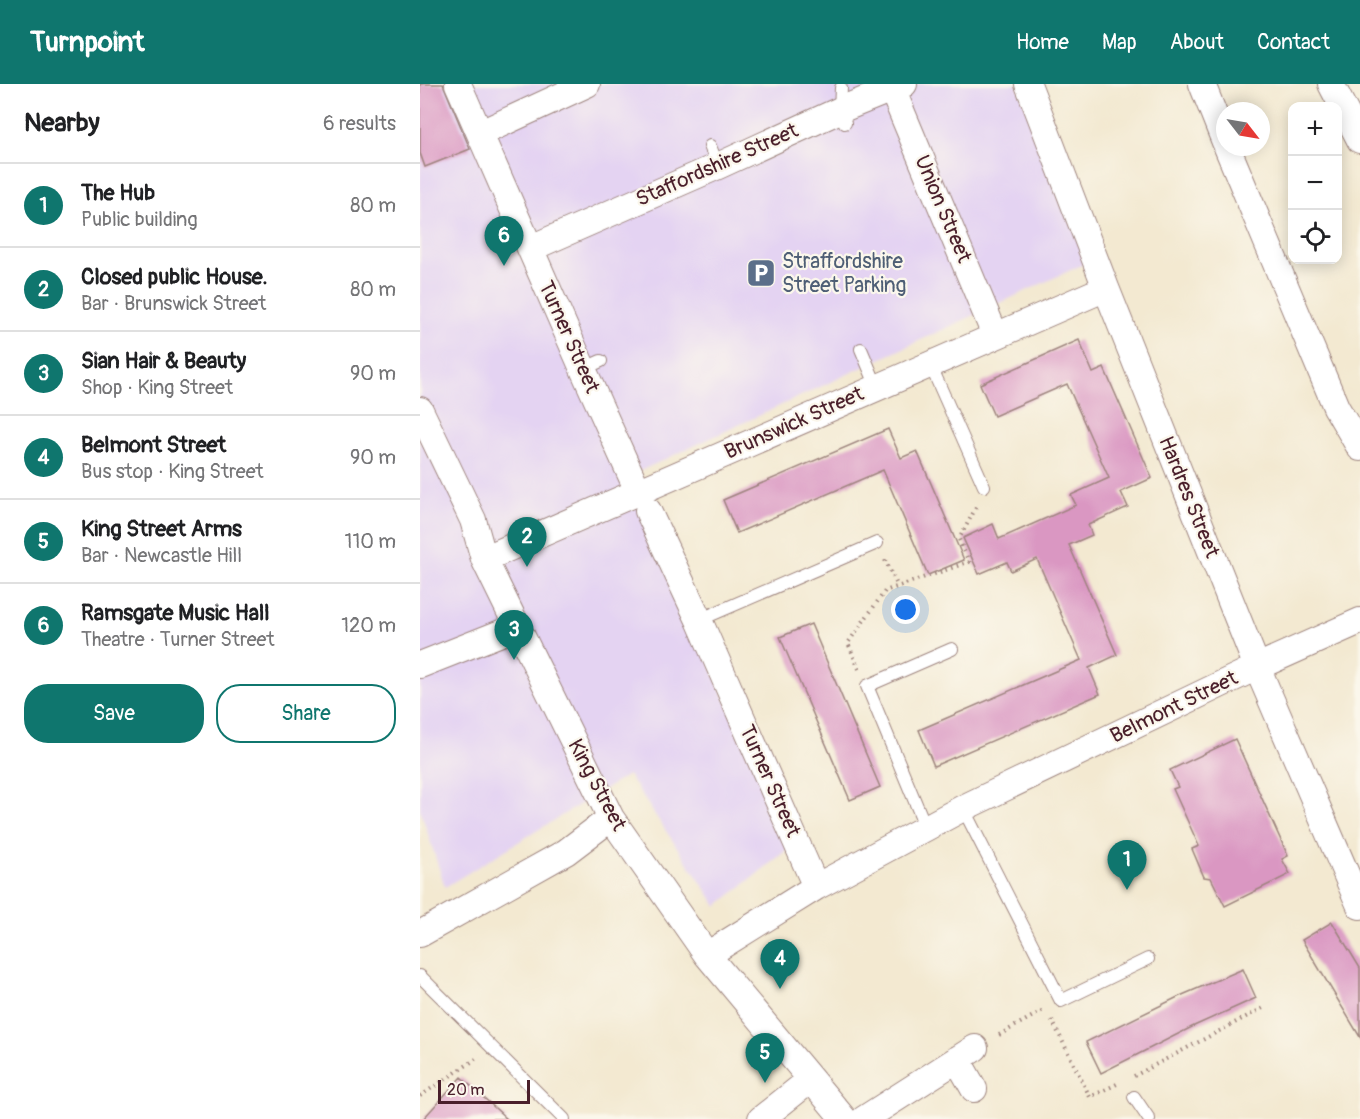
<!DOCTYPE html>
<html lang="en">
<head>
<meta charset="utf-8">
<style>
	:root { --surface:#fff; --page:#f6f6f6; --text:#202124; --muted:#757577; --line:#e0e0e0; --accent:#0f766e }
	body { margin:0; font-family:Pangolin,sans-serif; background:var(--page); color:var(--text) }
	.controls { position:absolute; right:18px; top:18px; display:grid; overflow:hidden; border-radius:12px; box-shadow:0 3px 15px #0003 }
	.controls button { width:54px; height:54px; display:grid; place-items:center; padding:0; border:0; border-bottom:2px solid var(--line); background:var(--surface); color:var(--text); font:30px sans-serif }
	.compass { position:absolute; left:796px; top:18px; width:54px; height:54px; border-radius:50%; background:var(--surface); box-shadow:0 3px 15px #0003; rotate:121deg }
	.scale { position:absolute; left:18px; bottom:15px; width:92px; box-sizing:border-box; padding-left:6px; border:3px solid #4a1f2b; border-top:0; font-size:16px; line-height:21px; white-space:nowrap; color:#4a1f2b; -webkit-text-stroke:4px #fbf7ec; paint-order:stroke }
	.you { position:absolute; left:486px; top:526px; width:21px; height:21px; margin:-15px; border:4px solid #fff; border-radius:50%; background:#1a73e8; box-shadow:0 0 0 9px #1a73e833 }
	.badge { display:grid; place-items:center; width:39px; height:39px; border-radius:50%; background:var(--accent); color:#fff; font-size:20px; font-weight:700 }
	.pin { position:absolute; translate:-50% -50px; filter:drop-shadow(0 2px 3px #0008) }
	.pin::after { content:''; position:absolute; top:32px; width:21px; height:18px; background:inherit; clip-path:polygon(0 0,100% 0,50% 100%) }
	.list { margin:0; padding:0; list-style:none }
	h2 { display:flex; justify-content:space-between; align-items:center; height:78px; margin:0; padding:0 24px; font-size:26px }
	h2 small { font-size:20px; font-weight:400; color:var(--muted) }
	.list li { display:grid; grid-template-columns:39px 1fr auto; gap:18px; align-items:center; box-sizing:border-box; height:84px; padding:0 24px; border-top:2px solid var(--line) }
	.list b { display:block; font-size:22px; white-space:nowrap }
	.list p { margin:0; font-size:20px; white-space:nowrap; color:var(--muted) }
	.list em { font-size:20px; font-style:normal; color:var(--muted) }
	.actions { display:flex; gap:12px; padding:18px 24px }
	.actions a { flex:1; padding:14px 0; border:2px solid var(--accent); border-radius:24px; text-align:center; font-size:21px; color:var(--accent) }
	.actions .main { background:var(--accent); color:#fff }
	.icon { flex:none; width:33px; height:33px; fill:none; stroke:currentColor; stroke-width:2; stroke-linecap:round; stroke-linejoin:round }
	.map { position:relative; flex:none; width:940px; height:1035px; overflow:hidden }
	header { display:flex; align-items:center; gap:36px; box-sizing:border-box; height:84px; padding:0 30px; background:var(--accent); color:#fff }
	header strong { font-size:28px }
	nav { display:flex; gap:33px; margin-inline-start:auto; font-size:21px }
	main { display:flex }
	aside { flex:1; background:var(--surface) }
	.map>svg:first-child { display:block }
	.built { fill:#e4d3f2 }
	.building { fill:#da97c2 }
	.lines { fill:none; stroke-linecap:round; stroke-linejoin:round }
	.service-casing { stroke:#9e847e; stroke-width:14 }
	.minor-casing { stroke:#9e847e; stroke-width:28 }
	.path { stroke:#9e847e; stroke-width:4; stroke-dasharray:1.5 4.5; stroke-linecap:butt }
	.service { stroke:#fff; stroke-width:12 }
	.minor { stroke:#fff; stroke-width:26 }
	.labels { text-anchor:middle; dominant-baseline:central; stroke-width:4.5; stroke-linejoin:round; paint-order:stroke }
	.street-label { font-size:21px; fill:#4a1f2b; stroke:#fbf7ec }
	.service-label { font-size:21px; fill:#4e5e75; stroke:#fbf7ec; text-anchor:start }
</style>
</head>
<body>
<header>
<strong>Turnpoint</strong>
<nav><a>Home</a><a>Map</a><a>About</a><a>Contact</a></nav>
</header>
<main>
<aside>
<h2>Nearby<small>6 results</small></h2>
<ul class="list">
<li><span class="badge">1</span><div><b>The Hub</b><p>Public building</p></div><em>80 m</em></li>
<li><span class="badge">2</span><div><b>Closed public House.</b><p>Bar · Brunswick Street</p></div><em>80 m</em></li>
<li><span class="badge">3</span><div><b>Sian Hair &amp; Beauty</b><p>Shop · King Street</p></div><em>90 m</em></li>
<li><span class="badge">4</span><div><b>Belmont Street</b><p>Bus stop · King Street</p></div><em>90 m</em></li>
<li><span class="badge">5</span><div><b>King Street Arms</b><p>Bar · Newcastle Hill</p></div><em>110 m</em></li>
<li><span class="badge">6</span><div><b>Ramsgate Music Hall</b><p>Theatre · Turner Street</p></div><em>120 m</em></li>
</ul>
<div class="actions"><a class="main">Save</a><a>Share</a></div>
</aside>
<div class="map">
<svg width="940" height="1035" viewBox="0 0 940 1035">
	<rect width="100%" height="100%" fill="#fbf7ec"/>
	<filter id="ink" filterUnits="userSpaceOnUse"><feTurbulence type="fractalNoise" baseFrequency=".0167" numOctaves="2"/><feDisplacementMap in="SourceGraphic" scale="12" xChannelSelector="R" yChannelSelector="G"/><feConvolveMatrix kernelMatrix="1 2 1 2 8 2 1 2 1" color-interpolation-filters="sRGB"/></filter>
	<filter id="wash" filterUnits="userSpaceOnUse"><feTurbulence type="fractalNoise" baseFrequency=".008" numOctaves="4" result="noise"/><feDisplacementMap in="SourceGraphic" scale="24" xChannelSelector="R" yChannelSelector="G"/><feGaussianBlur stdDeviation="1.35" result="paint"/><feColorMatrix in="noise" values="0 0 0 0 0 0 0 0 0 0 0 0 0 0 0 0 0 1.4 0 .05"/><feComposite in="paint" operator="in"/></filter>
	<g filter="url(#wash)">
		<rect width="100%" height="100%" fill="#f3e9d1"/>
		<!-- built -->
		<path class="built" d="M 0,0 L 597,0 L 668,178 L 207,393 L 371,763 L 297,822 L 208,691 L 25,803 L 0,725 Z"/>
		<g id="blocks">
			<!-- building -->
			<path class="building" d="M 0,0 L 23,0 L 50,65 L 5,83 L 0,69 Z
				M 659,256 L 673,289 L 684,284 L 732,394 L 701,408 L 708,423 L 668,441 L 672,451 L 649,461 L 697,571 L 669,584 L 680,610 L 514,682 L 499,646 L 661,576 L 617,475 L 591,487 L 587,478 L 559,490 L 543,454 L 573,440 L 579,455 L 656,421 L 651,411 L 689,394 L 647,300 L 574,332 L 560,300 Z
				M 468,345 L 481,374 L 497,367 L 544,476 L 508,491 L 463,386 L 317,449 L 303,416 Z
				M 391,540 L 460,703 L 430,716 L 360,553 Z
				M 815,655 L 868,772 L 862,775 L 870,790 L 805,822 L 791,794 L 784,793 L 772,765 L 779,762 L 753,705 L 758,703 L 750,686 Z
				M 912,838 L 940,884 L 940,953 L 882,856 Z
				M 823,885 L 836,914 L 774,942 L 681,989 L 666,958 L 760,912 Z
				M 41,993 L 87,1035 L 3,1035 Z"/>
		</g>
	</g>
	<g filter="url(#ink)">
		<use href="#blocks" fill-opacity="0" stroke="#9e847e" stroke-width="1.5"/>
		<g class="lines">
			<!-- service casing -->
			<g class="service-casing">
				<path id="service" d="M 421,4 L 420,26 L 425,39
					M 290,62 L 298,82
					M 441,265 L 457,303
					M 510,280 L 564,402
					M 163,285 L 181,277
					M 279,536 L 457,459
					M 543,724 L 641,917 L 728,875
					M 506,744 L 447,602 L 532,565
					M 0,892 L 144,1035
					M 714,1013 L 729,1035"/>
			</g>
			<!-- minor casing -->
			<g class="minor-casing">
				<path id="minor" d="M 38,0 L 163,285 L 218,407
					M 470,0 L 575,251
					M 608,0 L 686,204 L 837,583 L 940,822
					M 782,0 L 805,58
					M 911,0 L 940,56
					M 61,49 L 167,0
					M 807,63 L 916,323 L 940,364
					M 111,164 L 298,82 L 420,26 L 484,0
					M 0,326 L 53,436 L 64,475 L 191,734 L 287,871 L 424,1035
					M 228,427 L 279,536 L 396,803
					M 64,475 L 686,204
					M 0,581 L 96,543
					M 0,850 L 146,768 L 191,734
					M 287,871 L 396,803 L 543,724 L 837,583 L 940,537
					M 537,975 L 554,1005
					M 341,1035 L 390,996
					M 444,1035 L 555,964"/>
			</g>
			<!-- path -->
			<path class="path" d="M 465,476 L 478,503
				M 439,585 L 428,559 L 465,507 L 549,478 L 539,455 L 558,420
				M 632,936 L 670,1013 L 697,1000
				M 579,951 L 622,927
				M 714,992 L 843,924
				M 0,1012 L 56,975"/>
			<!-- service -->
			<use href="#service" class="service"/>
			<!-- minor -->
			<use href="#minor" class="minor"/>
		</g>
	</g>
	<!-- icons -->
	<defs>
		<g id="parking-square" transform="scale(1.5)"><rect x="-9" y="-9" width="18" height="18" rx="4" fill="#5c6f8a" stroke="#fbf7ec"/><path d="M-3.5-5.5H1a3.5 3.5 0 0 1 0 7H-1V5.5H-3.5ZM-1-3.4V-.6H.8a1.4 1.4 0 0 0 0-2.8Z" fill="#fff"/></g>
	</defs>
	<g fill-rule="evenodd">
		<use href="#parking-square" x="341" y="189"/>
	</g>
	<g class="labels">
		<!-- street labels -->
		<g class="street-label">
			<text transform="translate(297 81) rotate(-24)">Staffordshire Street</text>
			<text transform="translate(523 125) rotate(67)">Union Street</text>
			<text transform="translate(149 253) rotate(66)">Turner Street</text>
			<text transform="translate(374 339) rotate(-24)">Brunswick Street</text>
			<text transform="translate(769 413) rotate(68)">Hardres Street</text>
			<text transform="translate(754 623) rotate(-26)">Belmont Street</text>
			<text transform="translate(350 697) rotate(66)">Turner Street</text>
			<text transform="translate(177 701) rotate(62)">King Street</text>
		</g>
		<!-- service labels -->
		<g class="service-label">
			<text x="362" y="177">Straffordshire<tspan x="362" dy="24">Street Parking</tspan></text>
		</g>
	</g>
</svg>
<div class="controls">
<button>+</button>
<button>−</button>
<button><svg class="icon" aria-label="locate" viewBox="0 0 24 24"><circle cx="12" cy="12" r="6"/><path d="M12 2v4M12 18v4M2 12h4M18 12h4"/></svg></button>
</div>
<svg class="compass" viewBox="-18 -18 36 36"><path d="M0-13l5 13h-10z" fill="#e53935"/><path d="M0 13l5-13h-10z" fill="#757577"/></svg>
<div class="scale">20 m</div>
<div class="you"></div>
<div class="pin badge" style="left:707px;top:806px">1</div>
<div class="pin badge" style="left:107px;top:483px">2</div>
<div class="pin badge" style="left:94px;top:576px">3</div>
<div class="pin badge" style="left:360px;top:905px">4</div>
<div class="pin badge" style="left:345px;top:999px">5</div>
<div class="pin badge" style="left:84px;top:182px">6</div>
</div>
</main>
</body>
</html>
